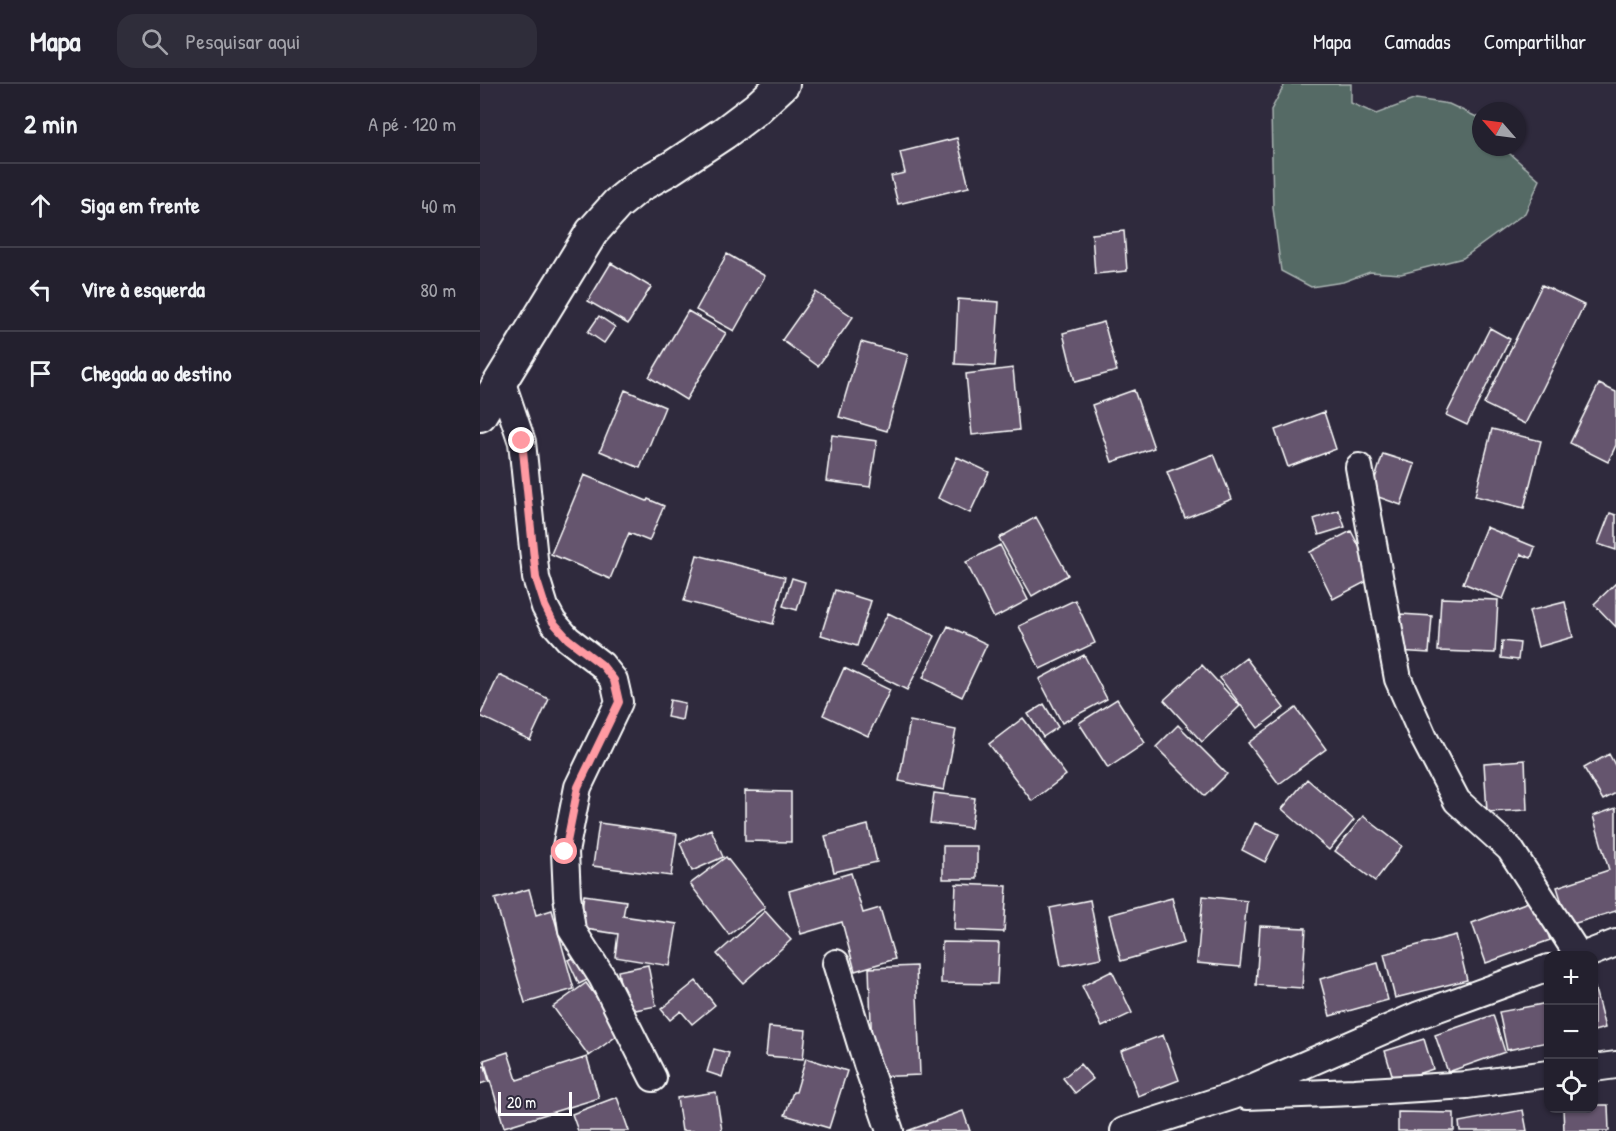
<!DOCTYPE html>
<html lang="pt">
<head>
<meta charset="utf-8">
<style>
	:root { --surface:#23202e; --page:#2f2d3a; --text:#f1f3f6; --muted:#a3a3aa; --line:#403e4a }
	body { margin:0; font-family:"Patrick Hand",sans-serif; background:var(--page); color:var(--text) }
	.controls { position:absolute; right:18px; bottom:18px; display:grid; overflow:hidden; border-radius:12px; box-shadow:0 2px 4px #0004 }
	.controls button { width:54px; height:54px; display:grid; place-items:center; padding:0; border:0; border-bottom:2px solid var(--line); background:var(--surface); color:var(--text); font:30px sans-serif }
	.compass { position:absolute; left:992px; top:18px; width:54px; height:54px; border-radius:50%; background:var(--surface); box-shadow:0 2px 4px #0004; rotate:298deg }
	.scale { position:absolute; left:18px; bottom:15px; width:74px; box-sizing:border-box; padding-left:6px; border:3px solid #fff; border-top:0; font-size:16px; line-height:21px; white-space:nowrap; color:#fff; -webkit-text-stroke:4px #2f2a3d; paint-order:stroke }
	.stop { position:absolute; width:18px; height:18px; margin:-14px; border:4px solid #ff9aa2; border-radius:50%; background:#fff }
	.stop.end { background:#ff9aa2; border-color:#fff; box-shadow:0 2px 6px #0008 }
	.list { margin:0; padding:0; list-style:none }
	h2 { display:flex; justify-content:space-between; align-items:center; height:78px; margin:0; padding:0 24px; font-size:26px }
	h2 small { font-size:20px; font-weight:400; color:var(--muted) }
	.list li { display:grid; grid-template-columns:39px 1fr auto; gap:18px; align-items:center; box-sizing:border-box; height:84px; padding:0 24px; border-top:2px solid var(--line) }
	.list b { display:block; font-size:22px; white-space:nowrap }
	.list em { font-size:20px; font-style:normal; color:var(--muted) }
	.icon { flex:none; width:33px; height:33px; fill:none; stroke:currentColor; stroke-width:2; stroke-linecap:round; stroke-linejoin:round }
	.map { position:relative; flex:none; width:1136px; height:1047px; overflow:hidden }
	header { display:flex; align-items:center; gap:36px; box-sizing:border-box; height:84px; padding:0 30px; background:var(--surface); border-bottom:2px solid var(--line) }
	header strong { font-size:28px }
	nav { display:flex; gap:33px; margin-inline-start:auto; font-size:21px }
	.search { width:420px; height:54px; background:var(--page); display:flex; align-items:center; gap:15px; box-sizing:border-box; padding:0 21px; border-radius:18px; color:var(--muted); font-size:22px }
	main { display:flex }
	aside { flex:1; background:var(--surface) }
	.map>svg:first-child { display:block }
	.green { fill:#546a65; stroke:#aab4b2; stroke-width:1.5 }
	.building { fill:#65546e; stroke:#fff; stroke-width:1.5 }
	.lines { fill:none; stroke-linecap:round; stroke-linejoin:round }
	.minor-casing { stroke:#fff; stroke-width:30 }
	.tertiary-casing { stroke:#fff; stroke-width:36 }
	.minor { stroke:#2f2a3d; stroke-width:26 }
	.tertiary { stroke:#2f2a3d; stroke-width:32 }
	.route { stroke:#ff9aa2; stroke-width:8 }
</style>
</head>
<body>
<header>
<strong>Mapa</strong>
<div class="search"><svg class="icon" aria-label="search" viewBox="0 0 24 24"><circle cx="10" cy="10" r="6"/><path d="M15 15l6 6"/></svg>Pesquisar aqui</div>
<nav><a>Mapa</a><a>Camadas</a><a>Compartilhar</a></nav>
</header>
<main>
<aside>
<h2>2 min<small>A pé · 120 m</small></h2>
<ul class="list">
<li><svg class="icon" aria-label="ahead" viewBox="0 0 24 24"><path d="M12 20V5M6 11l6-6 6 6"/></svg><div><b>Siga em frente</b></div><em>40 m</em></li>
<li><svg class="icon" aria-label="left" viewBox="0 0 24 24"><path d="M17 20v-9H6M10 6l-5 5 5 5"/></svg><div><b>Vire à esquerda</b></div><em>80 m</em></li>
<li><svg class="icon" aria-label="arrive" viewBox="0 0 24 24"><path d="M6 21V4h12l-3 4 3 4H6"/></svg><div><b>Chegada ao destino</b></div></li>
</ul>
</aside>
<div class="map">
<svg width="1136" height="1047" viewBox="0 0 1136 1047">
	<rect width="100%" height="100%" fill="#2f2a3d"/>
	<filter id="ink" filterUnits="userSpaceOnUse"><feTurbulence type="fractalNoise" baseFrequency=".0167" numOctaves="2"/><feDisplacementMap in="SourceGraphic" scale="12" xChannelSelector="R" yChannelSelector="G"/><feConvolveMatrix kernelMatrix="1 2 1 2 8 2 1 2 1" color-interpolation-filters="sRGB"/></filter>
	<g filter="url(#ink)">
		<!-- green -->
		<path class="green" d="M 805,0 L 871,0 L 871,19 L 896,30 L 936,15 L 969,20 L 1001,35 L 1001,63 L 1022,63 L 1060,96 L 1045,129 L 983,174 L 921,190 L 890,188 L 863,198 L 831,203 L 801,187 L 793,124 L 791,26 Z"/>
		<!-- building -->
		<path class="building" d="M 477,54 L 489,103 L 418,120 L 411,92 L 425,89 L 420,68 Z
			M 644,147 L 647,187 L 615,190 L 612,150 Z
			M 247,170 L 285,192 L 254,247 L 216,226 Z
			M 131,179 L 171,203 L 148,240 L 108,217 Z
			M 1062,201 L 1104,221 L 1045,340 L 1004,320 Z
			M 336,208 L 373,233 L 338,282 L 302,256 Z
			M 478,215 L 519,218 L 515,282 L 475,280 Z
			M 208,227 L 246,249 L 206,316 L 169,293 Z
			M 119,232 L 135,243 L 124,259 L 108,248 Z
			M 624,238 L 637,287 L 595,298 L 583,249 Z
			M 1010,244 L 1030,255 L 987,341 L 966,331 Z
			M 381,258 L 428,271 L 407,347 L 359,333 Z
			M 533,284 L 539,346 L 492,351 L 486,290 Z
			M 1119,300 L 1136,308 L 1136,361 L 1128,378 L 1090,359 Z
			M 145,306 L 185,323 L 160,384 L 120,367 Z
			M 654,306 L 674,364 L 632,378 L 612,321 Z
			M 844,328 L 856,365 L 808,383 L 795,346 Z
			M 1012,345 L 1061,357 L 1044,424 L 995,412 Z
			M 352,351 L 397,357 L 390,403 L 346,397 Z
			M 734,370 L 752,415 L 705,434 L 687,388 Z
			M 903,370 L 935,380 L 921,421 L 890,410 Z
			M 477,373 L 509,388 L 490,429 L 458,414 Z
			M 104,391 L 167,417 L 168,415 L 184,422 L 169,457 L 149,449 L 130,495 L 71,470 Z
			M 859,426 L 865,443 L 839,451 L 834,435 Z
			M 1130,429 L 1136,431 L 1136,466 L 1118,460 Z
			M 556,433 L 588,491 L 552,512 L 519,454 Z
			M 1006,443 L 1055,463 L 1051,474 L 1041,470 L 1023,515 L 983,499 Z
			M 871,447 L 895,493 L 853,515 L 830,468 Z
			M 520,461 L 548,516 L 514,534 L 486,478 Z
			M 217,471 L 305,493 L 293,540 L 204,517 Z
			M 312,494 L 325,498 L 317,526 L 303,522 Z
			M 1136,499 L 1136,543 L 1114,520 Z
			M 355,506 L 391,517 L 377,562 L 341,551 Z
			M 961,514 L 1018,516 L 1015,569 L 958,567 Z
			M 595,516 L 615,559 L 560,585 L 539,542 Z
			M 1085,518 L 1093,553 L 1058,563 L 1049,527 Z
			M 408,529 L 455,552 L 427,606 L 381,583 Z
			M 920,530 L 952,532 L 949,569 L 918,567 Z
			M 468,542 L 507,560 L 482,613 L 443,594 Z
			M 1022,557 L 1040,559 L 1038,576 L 1021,574 Z
			M 604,571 L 627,615 L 582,639 L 559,595 Z
			M 766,574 L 804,624 L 778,644 L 740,594 Z
			M 722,581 L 760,622 L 722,658 L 684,616 Z
			M 364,584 L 410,606 L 388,652 L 343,631 Z
			M 19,591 L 69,615 L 50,656 L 0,632 Z
			M 637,615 L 665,659 L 628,684 L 599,639 Z
			M 190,616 L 205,619 L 202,636 L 187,633 Z
			M 564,620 L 578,643 L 563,653 L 548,630 Z
			M 816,624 L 846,665 L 799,700 L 768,659 Z
			M 543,634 L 586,691 L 552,717 L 509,660 Z
			M 430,637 L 476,646 L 464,706 L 419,697 Z
			M 698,641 L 747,690 L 725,712 L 676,663 Z
			M 1129,670 L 1136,683 L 1136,709 L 1123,716 L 1104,684 Z
			M 1045,676 L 1047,726 L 1007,728 L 1004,679 Z
			M 827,695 L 874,736 L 849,766 L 802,725 Z
			M 265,707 L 311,708 L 311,758 L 265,757 Z
			M 454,709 L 495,714 L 491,744 L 450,739 Z
			M 1136,724 L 1136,827 L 1089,841 L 1077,803 L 1129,786 L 1113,732 Z
			M 883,732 L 922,762 L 895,797 L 855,767 Z
			M 119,739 L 197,750 L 191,792 L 113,782 Z
			M 775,739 L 799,750 L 785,778 L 762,766 Z
			M 388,741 L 397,778 L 354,788 L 345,752 Z
			M 231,745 L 243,773 L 212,787 L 200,759 Z
			M 463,762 L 497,762 L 497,795 L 463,795 Z
			M 246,773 L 285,823 L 249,851 L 210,800 Z
			M 371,789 L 383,829 L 400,824 L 415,875 L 375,887 L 362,838 L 321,850 L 309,807 Z
			M 476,800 L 527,802 L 524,848 L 474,846 Z
			M 49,805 L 56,831 L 72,826 L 94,905 L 45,919 L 15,815 Z
			M 104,811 L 146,817 L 143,832 L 197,840 L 190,882 L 135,873 L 138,850 L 99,844 Z
			M 723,812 L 767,817 L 760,883 L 717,879 Z
			M 692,814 L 704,859 L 641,877 L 629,831 Z
			M 1056,815 L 1070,856 L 1006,879 L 992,839 Z
			M 610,816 L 621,874 L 581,882 L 570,824 Z
			M 285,827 L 311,856 L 263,899 L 237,870 Z
			M 780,842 L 826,844 L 822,904 L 776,901 Z
			M 976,851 L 987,896 L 915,914 L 904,870 Z
			M 462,858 L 519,859 L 517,900 L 461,899 Z
			M 99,872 L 109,895 L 99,900 L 88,876 Z
			M 898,879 L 908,916 L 850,932 L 840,895 Z
			M 168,881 L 176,922 L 145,928 L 138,887 Z
			M 436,882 L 440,991 L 393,993 L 389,884 Z
			M 632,887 L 652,929 L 622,943 L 602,902 Z
			M 216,897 L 235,921 L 212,940 L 201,927 L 190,936 L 181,925 Z
			M 106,899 L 142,948 L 109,972 L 73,923 Z
			M 1114,901 L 1125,944 L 1114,947 Z
			M 1068,919 L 1068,958 L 1027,966 L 1019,928 Z
			M 1013,931 L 1025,968 L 968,988 L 955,951 Z
			M 289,943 L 326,946 L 323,975 L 286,972 Z
			M 683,951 L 699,996 L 658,1012 L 641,967 Z
			M 944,955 L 953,985 L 914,997 L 905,967 Z
			M 234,965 L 249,969 L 242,993 L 227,988 Z
			M 28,968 L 37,996 L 107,973 L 119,1014 L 24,1043 L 4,976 Z
			M 326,974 L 367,987 L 349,1044 L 305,1031 L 313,1008 L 316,1008 Z
			M 600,980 L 613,995 L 595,1009 L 583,994 Z
			M 5,982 L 9,997 L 0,1000 L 0,983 Z
			M 236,1008 L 242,1047 L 202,1047 L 197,1014 Z
			M 137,1013 L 149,1047 L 98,1047 L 92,1030 Z
			M 1114,1021 L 1128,1021 L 1129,1047 L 1084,1047 L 1083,1024 L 1114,1024 Z
			M 1043,1026 L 1047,1047 L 980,1047 L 979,1038 Z
			M 483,1027 L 490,1047 L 427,1047 Z
			M 918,1028 L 974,1029 L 974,1047 L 918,1047 Z"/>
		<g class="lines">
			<!-- minor casing -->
			<g class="minor-casing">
				<path id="minor" d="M 21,296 L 42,358 L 56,494 L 65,523 L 73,538 L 88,555 L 122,581 L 134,596 L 139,618 L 98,703 L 85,768 L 87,812 L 92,846 L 122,893 L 173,994
					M 879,383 L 918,595 L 944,654 L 977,717 L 1030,765 L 1099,872
					M 1102,872 L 1136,859
					M 356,879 L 387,980 L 410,1047
					M 1114,984 L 1136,981
					M 767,1012 L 874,1008 L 987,1001 L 1068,990
					M 644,1047 L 753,1012 L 939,931 L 1068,884"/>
			</g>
			<!-- tertiary casing -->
			<g class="tertiary-casing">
				<path id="tertiary" d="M 0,331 L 112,148 L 137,120 L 159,102 L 191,84 L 244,49 L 277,24 L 303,0"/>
			</g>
			<!-- minor -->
			<use href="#minor" class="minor"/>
			<!-- tertiary -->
			<use href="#tertiary" class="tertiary"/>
		</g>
	</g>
	<g class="lines" filter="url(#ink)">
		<!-- route -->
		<path class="route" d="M 42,357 L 56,494 L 65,522 L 73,538 L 88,555 L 122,581 L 134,596 L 139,618 L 98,703 L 85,768"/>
	</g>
</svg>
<div class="controls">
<button>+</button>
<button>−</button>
<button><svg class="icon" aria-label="locate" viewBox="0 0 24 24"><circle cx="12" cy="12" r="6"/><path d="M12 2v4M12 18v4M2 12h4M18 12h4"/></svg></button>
</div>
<svg class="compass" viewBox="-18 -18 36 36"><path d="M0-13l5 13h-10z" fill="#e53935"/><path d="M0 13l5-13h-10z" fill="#a3a3aa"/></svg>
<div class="scale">20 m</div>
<div class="stop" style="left:85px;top:768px"></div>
<div class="stop end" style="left:42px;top:357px"></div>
</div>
</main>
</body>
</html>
